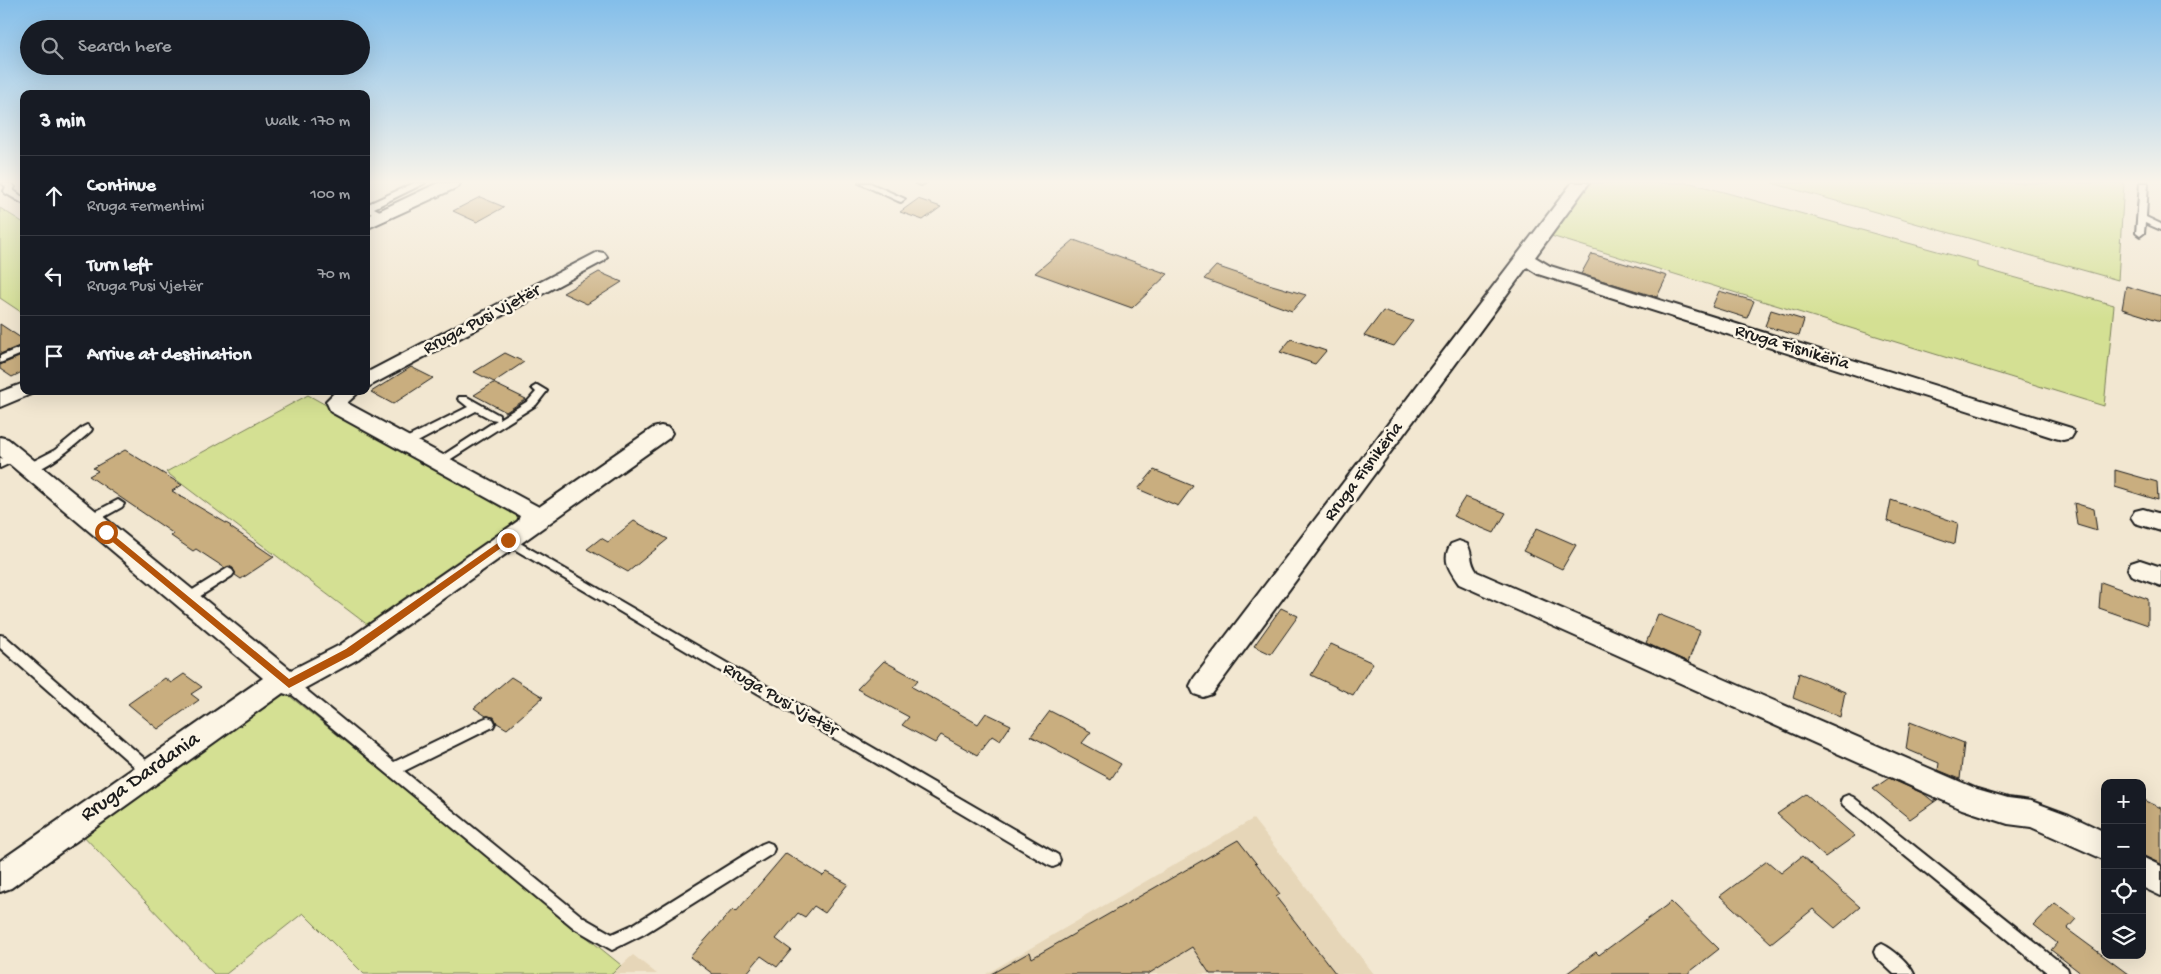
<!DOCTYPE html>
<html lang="en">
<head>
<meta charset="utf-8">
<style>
	:root { --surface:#171b24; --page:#242831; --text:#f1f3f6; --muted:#9ea1a6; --line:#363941 }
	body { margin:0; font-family:"Gochi Hand",sans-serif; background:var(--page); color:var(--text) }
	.controls { position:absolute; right:15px; bottom:15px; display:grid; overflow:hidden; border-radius:10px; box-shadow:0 5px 20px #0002 }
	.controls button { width:45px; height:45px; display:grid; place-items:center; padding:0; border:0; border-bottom:1px solid var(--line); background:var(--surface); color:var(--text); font:25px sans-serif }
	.stop { position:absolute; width:15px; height:15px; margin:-11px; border:4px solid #b45309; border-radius:50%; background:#fff }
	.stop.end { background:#b45309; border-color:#fff; box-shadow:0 1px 5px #0008 }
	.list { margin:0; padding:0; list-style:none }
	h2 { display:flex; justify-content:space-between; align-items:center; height:65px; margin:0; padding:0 20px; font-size:21px }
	h2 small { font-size:16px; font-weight:400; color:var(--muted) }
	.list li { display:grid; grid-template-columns:32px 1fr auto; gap:15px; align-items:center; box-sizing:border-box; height:80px; padding:0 20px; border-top:1px solid var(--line) }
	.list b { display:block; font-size:19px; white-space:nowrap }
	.list p { margin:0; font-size:16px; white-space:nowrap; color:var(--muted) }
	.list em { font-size:16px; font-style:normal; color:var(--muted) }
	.icon { flex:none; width:28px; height:28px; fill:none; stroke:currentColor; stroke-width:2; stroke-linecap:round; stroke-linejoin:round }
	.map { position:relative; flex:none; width:2161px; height:974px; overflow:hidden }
	.search { position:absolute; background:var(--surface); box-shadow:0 5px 20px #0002; left:20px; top:20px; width:350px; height:55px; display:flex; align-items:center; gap:12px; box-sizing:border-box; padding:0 18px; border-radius:28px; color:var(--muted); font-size:19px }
	.panel { position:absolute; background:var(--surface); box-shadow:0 5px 20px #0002; left:20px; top:90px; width:350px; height:305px; border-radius:10px }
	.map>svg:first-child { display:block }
	.built { fill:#e6d6b8 }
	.green { fill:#d4e093; stroke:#787e58 }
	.building { fill:#c9ae7f; stroke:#1c1c1c }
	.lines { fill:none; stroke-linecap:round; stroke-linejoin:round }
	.lane-casing { stroke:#1c1c1c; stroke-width:4 }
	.street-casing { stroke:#1c1c1c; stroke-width:4 }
	.lane { fill:#fcf5e5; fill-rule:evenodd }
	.street { fill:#fcf5e5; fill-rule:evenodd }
	.route { fill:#b45309 }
	.labels { text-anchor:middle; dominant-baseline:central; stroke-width:5; stroke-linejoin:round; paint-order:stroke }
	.street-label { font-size:18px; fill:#1c1c1c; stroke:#fcf5e5 }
	.near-street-label { font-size:21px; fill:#1c1c1c; stroke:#fcf5e5 }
</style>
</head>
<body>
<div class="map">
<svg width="2161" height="974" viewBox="0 0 2161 974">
	<rect width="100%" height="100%" fill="#f2e7d1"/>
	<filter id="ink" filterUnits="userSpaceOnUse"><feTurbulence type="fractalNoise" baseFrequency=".02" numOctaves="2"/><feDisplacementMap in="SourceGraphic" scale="10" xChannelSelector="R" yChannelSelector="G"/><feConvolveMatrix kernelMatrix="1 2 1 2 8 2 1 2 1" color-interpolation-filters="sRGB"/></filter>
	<g filter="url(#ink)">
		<!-- built -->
		<path class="built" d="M 1253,819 L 1374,974 L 986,974 Z
			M 633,955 L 657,974 L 612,974 Z"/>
		<!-- green -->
		<path class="green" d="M 1589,183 L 1691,183 L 1977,262 L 1977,267 L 2114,305 L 2104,406 L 1551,236 Z
			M 1772,183 L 2124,183 L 2118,280 Z
			M 0,208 L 24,223 L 24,314 L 0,298 Z
			M 308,395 L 517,511 L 523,520 L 373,629 L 166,472 Z
			M 281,689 L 621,965 L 612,974 L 364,974 L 303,913 L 226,974 L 214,974 L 80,832 Z"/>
		<!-- building -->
		<path class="building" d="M 480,197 L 504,207 L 477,222 L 453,211 Z
			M 918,199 L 941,207 L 923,220 L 900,212 Z
			M 1074,240 L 1168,274 L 1132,308 L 1035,273 Z
			M 1592,254 L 1667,276 L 1657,297 L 1581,274 Z
			M 1216,266 L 1272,285 L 1306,295 L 1292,311 L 1204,279 Z
			M 599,272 L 622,282 L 587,304 L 563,293 Z
			M 2126,286 L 2161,296 L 2161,321 L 2122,309 Z
			M 1719,291 L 1754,301 L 1747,318 L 1712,307 Z
			M 1771,310 L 1804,320 L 1799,336 L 1765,326 Z
			M 1383,311 L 1413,321 L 1394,346 L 1364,336 Z
			M 0,324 L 24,340 L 24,344 L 0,354 Z
			M 1291,339 L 1326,351 L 1315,364 L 1280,352 Z
			M 505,353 L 524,362 L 494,382 L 474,372 Z
			M 24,355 L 24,371 L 12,377 L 0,369 L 0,365 Z
			M 411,367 L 433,378 L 393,404 L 371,392 Z
			M 493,383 L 526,399 L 506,412 L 474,395 Z
			M 125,450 L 182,485 L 172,491 L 231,526 L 230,527 L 274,557 L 241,579 L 235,575 L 233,568 L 229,566 L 225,568 L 196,549 L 193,551 L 171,536 L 174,534 L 89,476 L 98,471 L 93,468 Z
			M 1154,470 L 1193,486 L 1178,506 L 1138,489 Z
			M 2115,470 L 2157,482 L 2158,500 L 2115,487 Z
			M 1465,497 L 1506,513 L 1494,533 L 1453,516 Z
			M 1891,500 L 1958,523 L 1955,544 L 1887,521 Z
			M 2074,503 L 2094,509 L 2097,531 L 2077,525 Z
			M 634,521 L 668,539 L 628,572 L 587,549 L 601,538 L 608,542 Z
			M 1537,528 L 1576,545 L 1562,569 L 1523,551 Z
			M 2101,582 L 2148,599 L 2148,625 L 2099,608 Z
			M 1281,608 L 1298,616 L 1271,654 L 1254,646 Z
			M 1658,614 L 1700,631 L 1688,662 L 1646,643 Z
			M 1331,644 L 1373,663 L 1353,695 L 1311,675 Z
			M 884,661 L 918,680 L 912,687 L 978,724 L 986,713 L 1011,725 L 1000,741 L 992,736 L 977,755 L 941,735 L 935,743 L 902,725 L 909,717 L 857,689 Z
			M 1799,673 L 1845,692 L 1840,717 L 1793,698 Z
			M 184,674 L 202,687 L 191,694 L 199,700 L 158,729 L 128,704 L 165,678 L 171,683 Z
			M 511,677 L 543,697 L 507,729 L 497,723 L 494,717 L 486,716 L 474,708 Z
			M 1050,711 L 1091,732 L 1082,743 L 1121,764 L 1111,779 L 1031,736 Z
			M 1910,722 L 1964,743 L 1960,779 L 1938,770 L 1939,763 L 1906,749 Z
			M 1889,778 L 1924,794 L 1934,802 L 1934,799 L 1937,800 L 1910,819 L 1873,789 Z
			M 1806,794 L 1855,836 L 1825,857 L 1777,814 Z
			M 2142,799 L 2161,808 L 2161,864 L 2142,855 Z
			M 1238,840 L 1280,894 L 1276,897 L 1336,974 L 1210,974 L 1192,947 L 1148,974 L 991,974 L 1030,952 L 1032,958 Z
			M 786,853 L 823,876 L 827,872 L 848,884 L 825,913 L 814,906 L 805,917 L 798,913 L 776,939 L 791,950 L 777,967 L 761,956 L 746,974 L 713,974 L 690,957 L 733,909 L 736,912 Z
			M 1802,856 L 1860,907 L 1835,928 L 1813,909 L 1771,943 L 1720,896 L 1767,861 L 1781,873 Z
			M 1671,902 L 1719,949 L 1687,974 L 1566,974 L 1596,952 L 1599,955 Z
			M 2055,903 L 2076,919 L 2067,929 L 2128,974 L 2082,974 L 2051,950 L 2057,943 L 2034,925 Z"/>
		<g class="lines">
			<!-- lane casing -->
			<g class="lane-casing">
				<path id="lane" d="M 2,183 C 7,183 12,182 15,187 L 13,190 L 24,198 L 24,204 L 5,193 L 4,191 L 6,187 Z
					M 414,183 L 425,183 L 374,208 L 386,214 L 386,218 L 380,218 L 366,211 L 366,205 Z
					M 859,183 L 870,183 L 905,199 L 901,202 L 898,201 Z
					M 916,183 L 925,183 L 921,185 Z
					M 2140,183 L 2148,183 L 2146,217 L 2161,224 L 2161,230 L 2145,223 L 2144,233 L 2140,236 L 2136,233 Z
					M 24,346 L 24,353 L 0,363 L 0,356 Z
					M 537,385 L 547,391 L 536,405 L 443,464 L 439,465 L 434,461 L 497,420 L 491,419 L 476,411 L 410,446 L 406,447 L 401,443 L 402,440 L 468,407 L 458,399 L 459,397 L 467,397 L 499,415 L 499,419 L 528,401 L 536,392 L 532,388 Z
					M 87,425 L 92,429 L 91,431 C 79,442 42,475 26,471 L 24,468 L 26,465 L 55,450 L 83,427 Z
					M 15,452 L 19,453 L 20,456 L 19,459 L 0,468 L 0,459 Z
					M 118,500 L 124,504 L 122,507 L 95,522 L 87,522 L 85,519 L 87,516 Z
					M 508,536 L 1058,855 L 1060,860 L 1058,865 L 1053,867 L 1048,865 L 504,543 L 502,540 L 504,537 Z
					M 228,568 L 232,570 L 234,573 L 232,576 L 191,602 L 183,602 L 181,599 L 183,596 Z
					M 0,635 L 5,636 L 155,768 L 157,772 L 155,776 L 150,778 L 145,776 L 0,648 Z
					M 289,679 L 294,680 L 394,762 L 483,719 L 488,717 L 493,719 L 495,723 L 493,727 L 404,771 L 584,918 L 612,934 L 634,924 L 762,844 L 767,842 L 772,844 L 774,849 L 772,854 L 644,934 L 612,950 L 574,928 L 284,688 L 282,684 L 284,680 Z
					M 1848,795 L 1853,797 L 2067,968 L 2069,974 L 2049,974 L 1843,805 L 1841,801 L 1843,797 Z
					M 1882,944 C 1893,949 1909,963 1914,974 L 1894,974 L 1876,957 L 1874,952 L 1876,947 Z"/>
			</g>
			<!-- street casing -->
			<g class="street-casing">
				<path id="street" d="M 438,183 L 460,183 L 458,187 L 366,229 L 366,217 Z
					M 1572,183 L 1589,183 L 1535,257 L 1550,266 L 2071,428 L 2074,433 L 2071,438 L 2063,440 L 2055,438 L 1538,274 L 1527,267 L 1212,694 L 1203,697 L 1194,694 L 1190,686 L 1194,678 Z
					M 598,252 L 604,253 L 607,257 L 604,261 L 366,388 L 366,373 Z
					M 24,383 L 24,391 L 33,391 L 31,394 L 0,407 L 0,392 Z
					M 336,391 L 360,391 L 347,403 L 539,507 L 653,428 L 661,426 L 669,428 L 672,433 L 669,438 L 358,659 L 298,692 L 289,695 L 283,693 L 11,888 L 0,892 L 0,861 L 263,678 L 0,456 L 0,437 L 8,439 L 291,670 L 340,645 L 518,521 L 520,516 L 331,412 L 326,401 Z
					M 2143,509 L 2161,514 L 2161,531 L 2135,523 L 2131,517 L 2135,511 Z
					M 1459,541 L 1467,544 C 1473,554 1469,561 1477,572 L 1977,789 L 2008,798 L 2031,801 L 2069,815 L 2105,832 L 2105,860 L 2031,827 L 2008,824 L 1962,809 L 1459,584 C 1450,571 1441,560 1451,544 Z
					M 2140,560 L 2161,567 L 2161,586 L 2131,575 L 2128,569 L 2131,563 Z
					M 2142,857 L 2161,866 L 2161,896 L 2142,887 Z"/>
			</g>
			<!-- lane -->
			<use href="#lane" class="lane"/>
			<!-- street -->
			<use href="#street" class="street"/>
		</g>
	</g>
	<!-- sky -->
	<linearGradient id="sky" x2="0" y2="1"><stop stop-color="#83beea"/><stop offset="0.57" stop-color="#f9f4ea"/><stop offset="1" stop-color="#f9f4ea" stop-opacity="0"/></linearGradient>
	<rect width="2161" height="319" fill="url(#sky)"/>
	<!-- route -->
	<path class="route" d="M 106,529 L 289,679 L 346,649 L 505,538 L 512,540 L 352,655 L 289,688 L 103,534 L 102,532 Z"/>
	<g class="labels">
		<!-- street labels -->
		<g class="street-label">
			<text transform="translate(482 320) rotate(-28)">Rruga Pusi Vjetër</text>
			<text transform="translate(1792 348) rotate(17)">Rruga Fisnikëria</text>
			<text transform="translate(1364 472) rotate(-53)">Rruga Fisnikëria</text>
			<text transform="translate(780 700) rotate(30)">Rruga Pusi Vjetër</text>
		</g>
		<!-- near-street labels -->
		<g class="near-street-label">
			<text transform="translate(141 778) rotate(-35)">Rruga Dardania</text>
		</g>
	</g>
</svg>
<div class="controls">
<button>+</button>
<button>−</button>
<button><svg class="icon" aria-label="locate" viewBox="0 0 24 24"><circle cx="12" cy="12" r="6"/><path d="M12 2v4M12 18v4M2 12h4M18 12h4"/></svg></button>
<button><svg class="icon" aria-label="layers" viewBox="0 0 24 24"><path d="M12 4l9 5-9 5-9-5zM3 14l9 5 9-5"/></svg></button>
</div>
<div class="stop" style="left:106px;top:532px"></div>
<div class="stop end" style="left:508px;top:540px"></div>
<div class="search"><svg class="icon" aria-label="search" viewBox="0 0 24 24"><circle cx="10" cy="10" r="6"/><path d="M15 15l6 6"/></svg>Search here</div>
<section class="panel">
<h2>3 min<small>Walk · 170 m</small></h2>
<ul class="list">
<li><svg class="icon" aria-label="ahead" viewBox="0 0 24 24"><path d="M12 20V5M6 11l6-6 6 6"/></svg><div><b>Continue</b><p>Rruga Fermentimi</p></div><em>100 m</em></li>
<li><svg class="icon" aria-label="left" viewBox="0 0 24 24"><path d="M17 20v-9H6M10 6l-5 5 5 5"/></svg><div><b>Turn left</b><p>Rruga Pusi Vjetër</p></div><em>70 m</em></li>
<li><svg class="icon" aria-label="arrive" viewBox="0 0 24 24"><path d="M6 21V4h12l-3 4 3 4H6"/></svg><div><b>Arrive at destination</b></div></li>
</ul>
</section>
</div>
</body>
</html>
